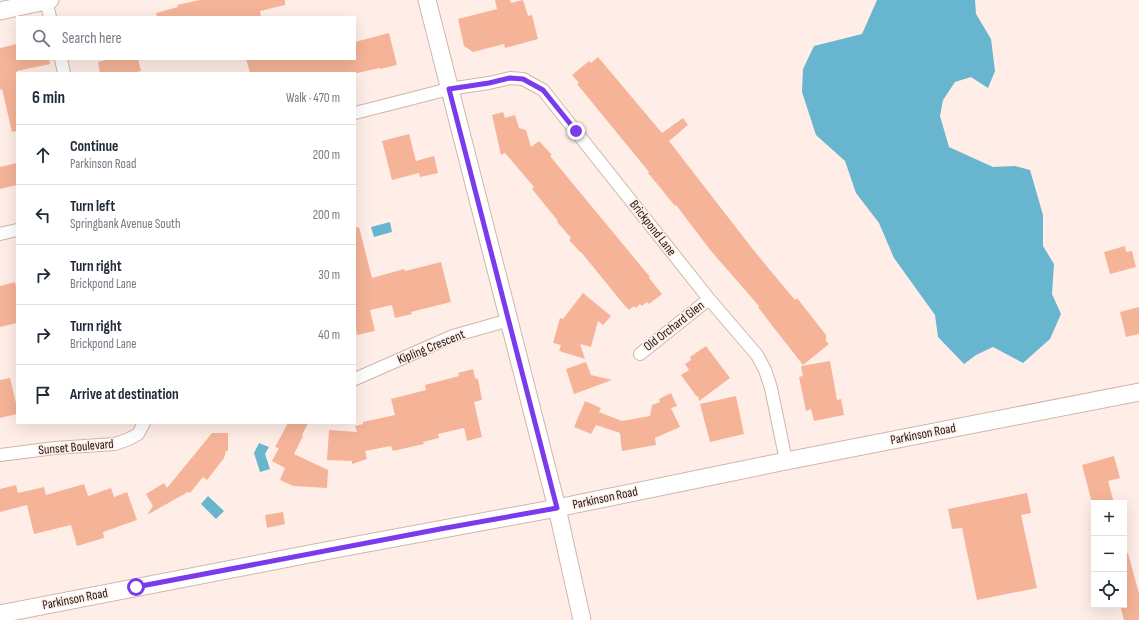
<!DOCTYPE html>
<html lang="en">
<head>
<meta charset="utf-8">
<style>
	:root { --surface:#fff; --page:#f6f6f7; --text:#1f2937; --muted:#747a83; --line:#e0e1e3 }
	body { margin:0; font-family:"Sofia Sans Condensed",sans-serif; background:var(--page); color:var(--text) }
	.controls { position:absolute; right:12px; bottom:12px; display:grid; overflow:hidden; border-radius:0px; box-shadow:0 4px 16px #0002 }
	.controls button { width:36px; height:36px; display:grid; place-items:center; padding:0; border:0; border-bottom:1px solid var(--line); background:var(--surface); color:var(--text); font:20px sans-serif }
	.stop { position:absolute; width:12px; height:12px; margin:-9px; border:3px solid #7c3aed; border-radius:50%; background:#fff }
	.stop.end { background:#7c3aed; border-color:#fff; box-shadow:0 1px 4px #0008 }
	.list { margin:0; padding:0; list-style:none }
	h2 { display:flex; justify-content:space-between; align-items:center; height:52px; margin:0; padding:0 16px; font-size:17px }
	h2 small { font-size:13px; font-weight:400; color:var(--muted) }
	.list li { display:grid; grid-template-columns:26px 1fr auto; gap:12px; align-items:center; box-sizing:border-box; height:60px; padding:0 16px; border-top:1px solid var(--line) }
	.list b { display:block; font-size:15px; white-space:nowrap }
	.list p { margin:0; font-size:13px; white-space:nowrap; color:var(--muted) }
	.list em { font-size:13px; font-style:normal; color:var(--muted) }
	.icon { flex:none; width:22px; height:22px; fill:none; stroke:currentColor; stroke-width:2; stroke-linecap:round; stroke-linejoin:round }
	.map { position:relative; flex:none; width:1139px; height:620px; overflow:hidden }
	.search { position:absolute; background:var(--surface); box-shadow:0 4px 16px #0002; left:16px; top:16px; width:340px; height:44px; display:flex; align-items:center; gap:10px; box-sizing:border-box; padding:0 14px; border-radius:0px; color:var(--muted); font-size:15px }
	.panel { position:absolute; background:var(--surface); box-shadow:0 4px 16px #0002; left:16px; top:72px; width:340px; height:352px; border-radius:0px }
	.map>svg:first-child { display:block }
	.water { fill:#67b5ce }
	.building { fill:#f5b498 }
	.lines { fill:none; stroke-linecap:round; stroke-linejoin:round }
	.street-casing { stroke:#d0b6ab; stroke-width:14 }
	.secondary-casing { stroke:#d0b6ab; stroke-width:19 }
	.street { stroke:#fff; stroke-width:12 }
	.secondary { stroke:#fff; stroke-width:17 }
	.route { stroke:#7c3aed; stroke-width:5 }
	.labels { text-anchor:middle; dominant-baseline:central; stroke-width:3; stroke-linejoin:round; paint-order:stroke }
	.street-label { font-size:13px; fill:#1f1612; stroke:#ffeee7 }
</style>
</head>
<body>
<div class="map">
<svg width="1139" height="620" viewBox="0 0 1139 620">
	<rect width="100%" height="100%" fill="#ffeee7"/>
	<!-- water -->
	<path class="water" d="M 877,0 L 975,0 L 976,14 L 991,39 L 995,71 L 988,88 L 971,77 L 955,82 L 943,100 L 940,116 L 949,147 L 993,167 L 1015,166 L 1030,170 L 1043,215 L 1043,246 L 1054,264 L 1052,294 L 1061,314 L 1050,339 L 1023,363 L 993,347 L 976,355 L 964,364 L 938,337 L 935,315 L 894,258 L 879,223 L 856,193 L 845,161 L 816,135 L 802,92 L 803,69 L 814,46 L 862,34 Z
		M 390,222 L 392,232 L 374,237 L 371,227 Z
		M 259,443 L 269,447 L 265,454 L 270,469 L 260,472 L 254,453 Z
		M 208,496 L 224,511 L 216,519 L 201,504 Z"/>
	<!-- building -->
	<path class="building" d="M 200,0 L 285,0 L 285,5 L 260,11 L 261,17 L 157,17 L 156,13 L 178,7 L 177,5 Z
		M 495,0 L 510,0 L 511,3 L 523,0 L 528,16 L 532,15 L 538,39 L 505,48 L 504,44 L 473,52 L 464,46 L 458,19 L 497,9 Z
		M 389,33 L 397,65 L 380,69 L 380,68 L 357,73 L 250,73 L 246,59 L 355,59 L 355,42 Z
		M 17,44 L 17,59 L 49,59 L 50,64 L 17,71 L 17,131 L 12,132 L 2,89 L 0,90 L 0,48 Z
		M 598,57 L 662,133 L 683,118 L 688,125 L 669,141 L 755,252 L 795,300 L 797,298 L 826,335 L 826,341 L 829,344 L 803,365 L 774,328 L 758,307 L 759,306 L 711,251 L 676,205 L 675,206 L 658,185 L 648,173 L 649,172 L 577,84 L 579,83 L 572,75 L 589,61 L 591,63 Z
		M 110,59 L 138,59 L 141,71 L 132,73 L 100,73 L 98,62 Z
		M 503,112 L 505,118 L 515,115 L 519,128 L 526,130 L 531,147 L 539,141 L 552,155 L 550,156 L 650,277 L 649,278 L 662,294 L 649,304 L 647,302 L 642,306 L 640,304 L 636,308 L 634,306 L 629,310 L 625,306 L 581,252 L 580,252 L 569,240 L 571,238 L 557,222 L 558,221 L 532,189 L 534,187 L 505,153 L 501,155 L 492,115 Z
		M 409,134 L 416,161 L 434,156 L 438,173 L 420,177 L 419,173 L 392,180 L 382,141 Z
		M 17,163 L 17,185 L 0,189 L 0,167 Z
		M 359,227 L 372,278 L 404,269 L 405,271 L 441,262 L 451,302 L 411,312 L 412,314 L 395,318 L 392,305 L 370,310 L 375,331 L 357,335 L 355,326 L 355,228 Z
		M 1125,246 L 1126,252 L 1132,251 L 1136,267 L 1110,274 L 1104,252 Z
		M 15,282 L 17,292 L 17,323 L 0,327 L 0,286 Z
		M 583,293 L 611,316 L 603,325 L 598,321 L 591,347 L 580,344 L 585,359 L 559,351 L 561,345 L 553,343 L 560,318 L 563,319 Z
		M 1139,307 L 1139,334 L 1126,337 L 1120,312 Z
		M 706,346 L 730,378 L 699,401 L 698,396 L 697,397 L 681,375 L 689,370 L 685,364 L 691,360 L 690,357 Z
		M 830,361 L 837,400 L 841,399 L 844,415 L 814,421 L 811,409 L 806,411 L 799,377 L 803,376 L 801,366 Z
		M 586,362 L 591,375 L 612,380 L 574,394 L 566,369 Z
		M 473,369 L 475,378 L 478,379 L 482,400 L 474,402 L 482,437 L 467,441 L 464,428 L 438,434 L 439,438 L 423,442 L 424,444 L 393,451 L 391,446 L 365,451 L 367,459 L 352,464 L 352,461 L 327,460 L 329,430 L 357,432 L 355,426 L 363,424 L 363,422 L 395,415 L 391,399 L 426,390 L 425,385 L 459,376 L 458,373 Z
		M 10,378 L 17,407 L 17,414 L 0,418 L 0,380 Z
		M 671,393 L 677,406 L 671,408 L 680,427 L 655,438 L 656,445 L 622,451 L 620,433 L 596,425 L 591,434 L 574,427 L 585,401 L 601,408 L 599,412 L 622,421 L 650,416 L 652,405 L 660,402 L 659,399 Z
		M 736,396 L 744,434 L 710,442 L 700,404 Z
		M 288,423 L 308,423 L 302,435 L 303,436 L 294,454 L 328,470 L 327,488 L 293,486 L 280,480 L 285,468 L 272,461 L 279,448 L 275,447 Z
		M 212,433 L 228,433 L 228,451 L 226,451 L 224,458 L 207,480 L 203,477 L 190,493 L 188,492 L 147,515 L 153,506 L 146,494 L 164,483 L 167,488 Z
		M 1114,456 L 1120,478 L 1108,481 L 1114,503 L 1092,503 L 1082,465 Z
		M 84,484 L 88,496 L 111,488 L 114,497 L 127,492 L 137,520 L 103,532 L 104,538 L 77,546 L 71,525 L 34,534 L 27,505 L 0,512 L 0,489 L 16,485 L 18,493 L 44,487 L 46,495 Z
		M 1027,493 L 1031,513 L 1021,515 L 1037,588 L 977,600 L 962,528 L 952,529 L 948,509 Z
		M 283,512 L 285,524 L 267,528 L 265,515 Z
		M 1124,553 L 1128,553 L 1139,594 L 1139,620 L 1124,620 L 1120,605 L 1124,605 Z"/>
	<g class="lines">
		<!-- street casing -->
		<g class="street-casing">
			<path id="street" d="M 46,1 L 50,17
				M 61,59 L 64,73
				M 355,113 L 449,89 L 489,83 L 510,78 L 523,79 L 543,90 L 709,299 L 757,355 L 765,370 L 771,388 L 786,461
				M 0,234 L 17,230
				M 640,354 L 709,299
				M 355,379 L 453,336 L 509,320
				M 0,455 L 55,448 L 115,444 L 129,439 L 138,434 L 144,423"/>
		</g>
		<!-- secondary casing -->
		<g class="secondary-casing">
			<path id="secondary" d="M 427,0 L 557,508 L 582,620
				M 0,11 L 50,0
				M 0,614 L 330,550 L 557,508 L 786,461 L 1139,392"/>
		</g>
		<!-- street -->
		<use href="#street" class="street"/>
		<!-- secondary -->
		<use href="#secondary" class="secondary"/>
	</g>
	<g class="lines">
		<!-- route -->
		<path class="route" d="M 136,587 L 440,529 L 557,508 L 449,89 L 489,83 L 510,78 L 523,79 L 543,90 L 576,131"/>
	</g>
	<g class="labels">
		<!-- street labels -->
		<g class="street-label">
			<text transform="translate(653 228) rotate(52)">Brickpond Lane</text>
			<text transform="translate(674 326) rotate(-38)">Old Orchard Glen</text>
			<text transform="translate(431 347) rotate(-22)">Kipling Crescent</text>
			<text transform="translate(923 434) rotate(-11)">Parkinson Road</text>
			<text transform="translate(76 447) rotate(-5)">Sunset Boulevard</text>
			<text transform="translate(605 498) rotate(-12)">Parkinson Road</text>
			<text transform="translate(75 599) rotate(-11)">Parkinson Road</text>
		</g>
	</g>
</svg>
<div class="controls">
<button>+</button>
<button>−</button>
<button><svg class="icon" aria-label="locate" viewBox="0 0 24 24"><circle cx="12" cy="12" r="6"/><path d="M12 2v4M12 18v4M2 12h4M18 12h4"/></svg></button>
</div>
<div class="stop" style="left:136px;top:587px"></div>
<div class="stop end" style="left:576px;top:131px"></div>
<div class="search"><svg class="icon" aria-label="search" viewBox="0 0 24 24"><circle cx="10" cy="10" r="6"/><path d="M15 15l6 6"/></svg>Search here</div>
<section class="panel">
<h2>6 min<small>Walk · 470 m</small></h2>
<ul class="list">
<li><svg class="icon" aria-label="ahead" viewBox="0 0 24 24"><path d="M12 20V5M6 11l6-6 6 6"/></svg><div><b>Continue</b><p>Parkinson Road</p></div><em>200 m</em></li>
<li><svg class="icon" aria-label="left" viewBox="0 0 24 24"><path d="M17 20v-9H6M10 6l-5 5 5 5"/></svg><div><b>Turn left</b><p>Springbank Avenue South</p></div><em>200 m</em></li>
<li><svg class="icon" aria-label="right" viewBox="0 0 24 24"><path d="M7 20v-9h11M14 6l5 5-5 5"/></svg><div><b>Turn right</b><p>Brickpond Lane</p></div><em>30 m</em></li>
<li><svg class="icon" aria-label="right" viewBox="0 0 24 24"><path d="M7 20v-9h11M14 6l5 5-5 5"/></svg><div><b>Turn right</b><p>Brickpond Lane</p></div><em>40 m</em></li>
<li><svg class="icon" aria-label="arrive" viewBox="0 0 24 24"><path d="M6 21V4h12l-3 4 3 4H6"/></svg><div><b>Arrive at destination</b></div></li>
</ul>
</section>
</div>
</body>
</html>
